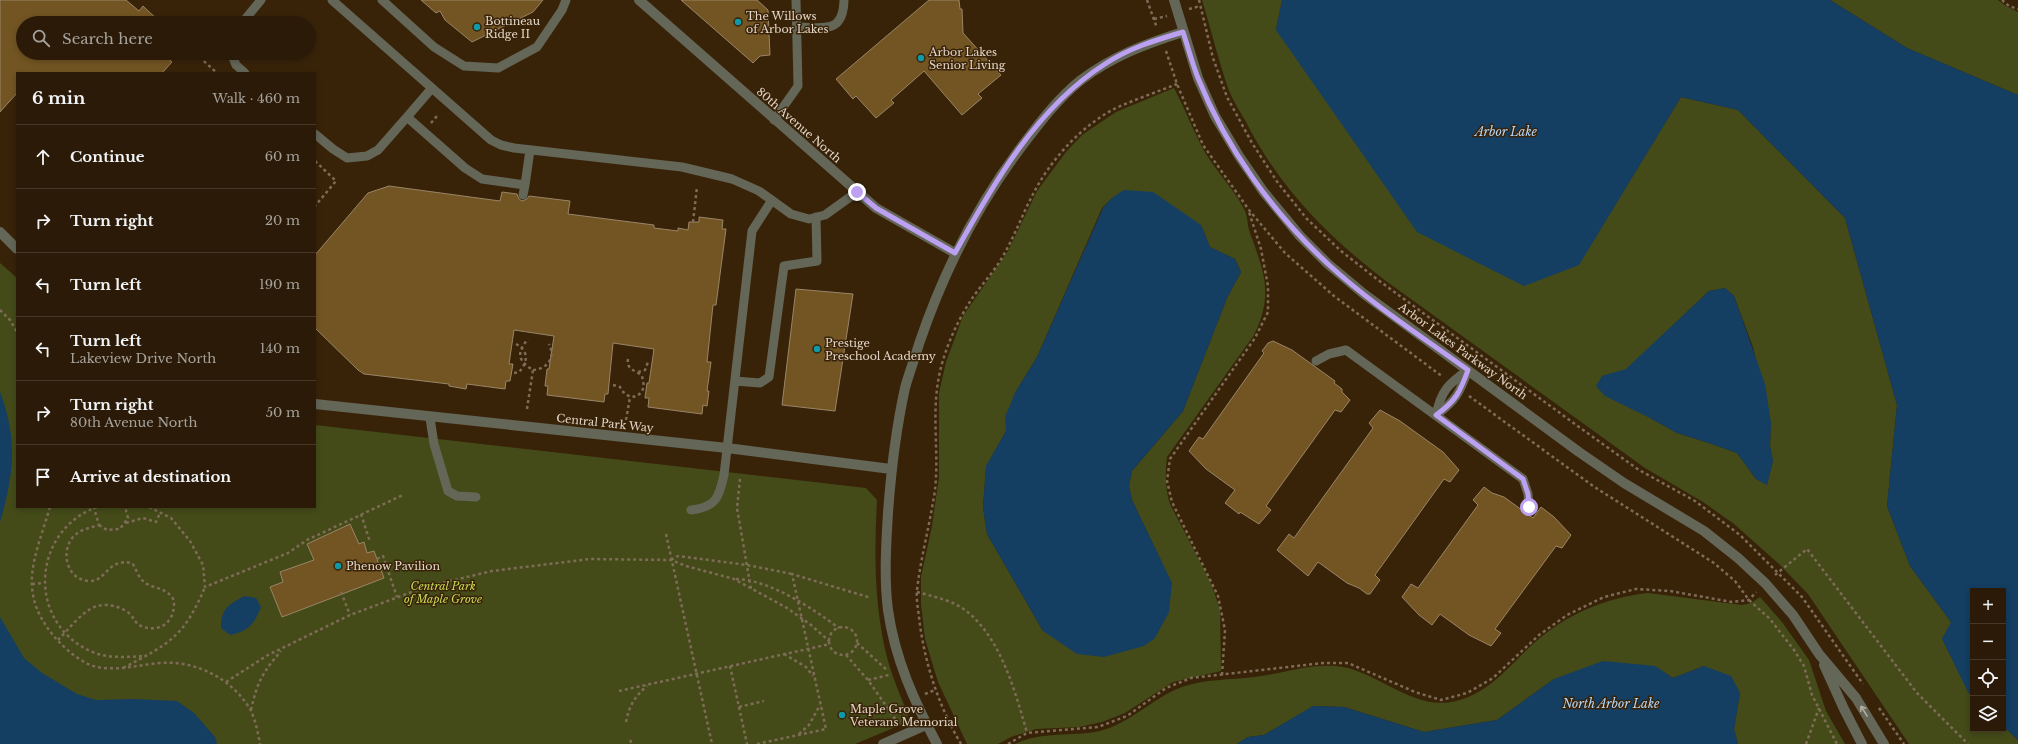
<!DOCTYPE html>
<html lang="en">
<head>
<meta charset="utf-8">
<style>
	:root { --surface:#2a1a07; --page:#322311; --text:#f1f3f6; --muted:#a5a19b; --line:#463828 }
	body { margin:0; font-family:"Libre Baskerville",serif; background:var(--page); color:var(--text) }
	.controls { position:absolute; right:12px; bottom:12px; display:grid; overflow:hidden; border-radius:0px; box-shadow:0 2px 6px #0003 }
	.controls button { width:36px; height:36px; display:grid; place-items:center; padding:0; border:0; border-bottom:1px solid var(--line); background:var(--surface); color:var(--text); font:20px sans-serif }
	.stop { position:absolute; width:12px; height:12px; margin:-9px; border:3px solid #bca0f2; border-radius:50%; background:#fff }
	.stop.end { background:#bca0f2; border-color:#fff; box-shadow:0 1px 4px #0008 }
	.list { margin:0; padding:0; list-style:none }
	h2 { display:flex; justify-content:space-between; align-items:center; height:52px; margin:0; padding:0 16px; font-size:17px }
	h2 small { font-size:13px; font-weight:400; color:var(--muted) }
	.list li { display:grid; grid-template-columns:26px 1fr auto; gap:12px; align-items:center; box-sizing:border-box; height:64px; padding:0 16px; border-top:1px solid var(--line) }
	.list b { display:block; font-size:15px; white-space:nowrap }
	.list p { margin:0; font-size:13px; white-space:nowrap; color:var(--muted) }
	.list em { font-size:13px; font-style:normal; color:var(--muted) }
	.icon { flex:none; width:22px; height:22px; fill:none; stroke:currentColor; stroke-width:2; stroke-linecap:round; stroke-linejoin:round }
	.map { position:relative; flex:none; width:2018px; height:744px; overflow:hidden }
	.search { position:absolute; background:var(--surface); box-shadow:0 2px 6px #0003; left:16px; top:16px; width:300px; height:44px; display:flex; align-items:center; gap:10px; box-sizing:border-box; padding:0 14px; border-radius:22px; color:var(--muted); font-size:15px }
	.panel { position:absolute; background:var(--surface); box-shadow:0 2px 6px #0003; left:16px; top:72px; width:300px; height:436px; border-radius:0px }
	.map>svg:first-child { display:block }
	.green { fill:#444b19; fill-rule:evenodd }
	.water { fill:#143e62 }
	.building { fill:#735523; stroke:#998567 }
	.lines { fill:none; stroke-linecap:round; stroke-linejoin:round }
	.path { stroke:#7e6c57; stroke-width:2.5; stroke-dasharray:3 3; stroke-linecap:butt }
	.service { stroke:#646657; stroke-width:9 }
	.minor { stroke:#646657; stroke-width:10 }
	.tertiary { stroke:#646657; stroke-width:10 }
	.oneway { stroke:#b7ae9f }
	.route { stroke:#bca0f2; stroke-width:5 }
	.culture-dot { fill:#0f9aa8; stroke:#382309; stroke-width:1.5 }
	.labels { text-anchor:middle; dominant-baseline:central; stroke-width:3; stroke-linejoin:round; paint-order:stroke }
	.poi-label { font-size:11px; fill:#e3d5c6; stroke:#382309; text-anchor:start }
	.street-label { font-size:11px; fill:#e3d5c6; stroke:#382309 }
	.park-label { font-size:11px; font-style:italic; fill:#cadc55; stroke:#382309 }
	.water-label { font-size:12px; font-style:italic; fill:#b1d6fa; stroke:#382309 }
</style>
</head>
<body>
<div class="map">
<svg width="2018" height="744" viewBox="0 0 2018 744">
	<rect width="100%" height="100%" fill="#382309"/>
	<!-- green -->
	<path class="green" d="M 1202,0 L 1282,0 L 1276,30 L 1579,264 L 1681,97 L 1738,110 L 1845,218 L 1897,405 L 1887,506 L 1910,566 L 1951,622 L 1968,692 L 1973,697 L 1973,729 L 2003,729 L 2003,726 L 2018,740 L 2018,744 L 1909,744 L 1808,594 L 1779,564 L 1734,524 L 1703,502 L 1645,468 L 1386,281 C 1328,237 1278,186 1245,120 C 1239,110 1232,99 1228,88 C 1218,59 1211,29 1202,0 ZM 1725,288 L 1734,296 L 1753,347 L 1771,423 L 1770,446 L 1773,461 L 1767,484 L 1756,479 L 1737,453 L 1709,443 L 1677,433 L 1650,418 L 1602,376 L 1626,370 L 1709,291 Z
		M 1830,0 L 1998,0 L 2006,6 L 2018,12 L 2018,95 L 1907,48 Z
		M 1174,88 C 1185,109 1194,133 1206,154 C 1217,172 1235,191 1244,209 C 1248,216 1247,225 1250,233 C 1264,272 1274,294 1254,335 L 1167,457 C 1165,473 1165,488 1170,504 L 1210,581 L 1220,609 L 1221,671 L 1173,682 L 1125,713 L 1102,722 L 1079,727 L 1036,729 L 1011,737 L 998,744 L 967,744 L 938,682 L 925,639 L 921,604 L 921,577 L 932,526 L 939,477 L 939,393 L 946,362 L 963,316 L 1008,251 L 1037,191 L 1066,152 L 1082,135 L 1116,112 ZM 1112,198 L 1201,225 L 1210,247 L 1235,259 L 1241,272 L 1227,298 L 1183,411 L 1132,471 L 1129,485 L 1132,500 L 1172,584 L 1043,631 L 987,534 L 983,507 L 986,467 L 1006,431 L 1015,393 L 1037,357 L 1102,208 Z
		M 0,263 L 17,278 L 17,507 L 315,507 L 315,425 L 866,488 L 877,500 C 874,554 874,608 888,661 C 893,679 901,697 908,715 L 903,724 L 855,744 L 0,744 Z
		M 1648,593 L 1742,605 L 1751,603 L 1760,597 L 1782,622 L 1809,660 L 1826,711 L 1845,744 L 1738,744 L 1734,729 L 1740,693 L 1704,666 L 1673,678 L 1654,666 L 1554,679 L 1497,720 L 1424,732 L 1344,707 L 1314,706 L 1264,735 L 1248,737 L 1237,744 L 1015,744 C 1040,731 1073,737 1100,731 C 1131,723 1152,698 1182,687 C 1204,679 1230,680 1254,677 C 1281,674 1307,664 1336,666 C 1378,670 1412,712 1456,701 C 1489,693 1509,666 1533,644 C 1565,615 1604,598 1648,593 Z"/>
	<!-- water -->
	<path class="water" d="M 1282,0 L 1830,0 L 1907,48 L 2018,95 L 2018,740 L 2003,726 L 2003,591 L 1973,591 L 1973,697 L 1968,692 L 1942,639 L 1951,622 L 1910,566 L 1887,506 L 1897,405 L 1845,218 L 1738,110 L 1681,97 L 1579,265 L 1524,286 L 1417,232 L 1276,30 Z
		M 1124,190 L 1153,192 L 1201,225 L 1210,247 L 1235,259 L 1241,272 L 1227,298 L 1183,411 L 1132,471 L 1129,485 L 1132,500 L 1172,583 L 1169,612 L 1155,638 L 1144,646 L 1104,657 L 1077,654 L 1043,631 L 987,534 L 983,507 L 986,466 L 1006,431 L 1005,417 L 1015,393 L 1037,357 L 1103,208 L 1112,198 Z
		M 1725,288 L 1734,296 L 1765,384 L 1771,423 L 1770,446 L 1773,461 L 1767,485 L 1756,479 L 1737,453 L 1709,443 L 1677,433 L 1650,418 L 1605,396 L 1596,386 L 1602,376 L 1626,369 L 1709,291 Z
		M 0,392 C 18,440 14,474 0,522 Z
		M 244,596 L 256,598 L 261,607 C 254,625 248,631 230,635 L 221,628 C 221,609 228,605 244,596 Z
		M 0,617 L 24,658 L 42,673 L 77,694 L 96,700 L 134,699 L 177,701 L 194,713 L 215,737 L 217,744 L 0,744 Z
		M 1603,661 L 1655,666 L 1673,678 L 1704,666 L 1731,676 L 1740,693 L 1734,729 L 1738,744 L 1237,744 L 1248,737 L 1264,735 L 1313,706 L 1344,707 L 1424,732 L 1497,720 L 1554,679 Z"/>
	<!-- building -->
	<path class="building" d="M 0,0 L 126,0 L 139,11 L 143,6 L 161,23 L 23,23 L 23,53 L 162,53 L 172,62 L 162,73 L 17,73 L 17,93 L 0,112 Z
		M 421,0 L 543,0 L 533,12 L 472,42 L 445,20 L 440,11 L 436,13 Z
		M 681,0 L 757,0 L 768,10 L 770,55 L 760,56 L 753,63 Z
		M 929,0 L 959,0 L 960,9 L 962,9 L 963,33 L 1001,75 L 978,94 L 982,98 L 962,115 L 924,71 L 891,100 L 894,103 L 876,118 L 856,96 L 853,99 L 836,79 Z
		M 389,186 L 500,201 L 502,192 L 517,194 L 519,199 L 522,201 L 527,199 L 529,196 L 570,201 L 568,214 L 654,225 L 654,228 L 678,231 L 678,228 L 688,230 L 689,222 L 699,222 L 699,217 L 723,220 L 722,229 L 726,229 L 716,305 L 713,305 L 707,362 L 711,362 L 707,391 L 709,391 L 707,406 L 703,405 L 702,414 L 648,407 L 649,398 L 645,398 L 647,383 L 649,383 L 654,349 L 613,343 L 608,394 L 605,394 L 604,402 L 547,395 L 548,386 L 545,386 L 547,369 L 549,369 L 554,336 L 514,330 L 509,364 L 513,364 L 510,381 L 506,381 L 505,389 L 467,384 L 466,389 L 449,386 L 449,384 L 364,374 L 358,370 L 315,328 L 315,255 L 368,193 Z
		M 796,289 L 853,294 L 835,411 L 782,405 Z
		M 1273,341 L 1292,350 L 1335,381 L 1334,383 L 1342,389 L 1342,392 L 1350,400 L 1341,412 L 1335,410 L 1266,506 L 1271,510 L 1259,524 L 1240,512 L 1239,514 L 1225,503 L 1235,490 L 1206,469 L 1189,451 L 1199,437 L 1203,439 L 1264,353 L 1262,351 L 1268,343 Z
		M 1380,410 L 1400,421 L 1443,452 L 1459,470 L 1450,482 L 1444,479 L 1375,575 L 1380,580 L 1370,594 L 1367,594 L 1359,588 L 1347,583 L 1318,562 L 1308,576 L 1277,550 L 1289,534 L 1294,538 L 1373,428 L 1369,423 Z
		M 1484,487 L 1492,493 L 1504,497 L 1533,518 L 1541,507 L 1554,517 L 1571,535 L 1562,548 L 1556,546 L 1495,629 L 1501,633 L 1491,646 L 1469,635 L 1440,614 L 1432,625 L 1419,615 L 1402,597 L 1411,584 L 1418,588 L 1478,505 L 1473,500 Z
		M 350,524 L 359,544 L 364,542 L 367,553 L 374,551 L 384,578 L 282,617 L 270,587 L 283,582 L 280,572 L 314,560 L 307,544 Z"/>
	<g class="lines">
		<!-- path -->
		<path class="path" d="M 1147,0 L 1157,28
			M 1199,0 L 1213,58 L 1227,97 L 1252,143 L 1278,183 L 1307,219 L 1341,251 L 1378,280 L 1579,427 L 1639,470 L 1695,501 L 1740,535 L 1802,597 L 1863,684
			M 2002,0 L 2009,6 L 2018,9
			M 1189,9 L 1200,6
			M 1154,19 L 1167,16
			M 1166,51 L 1177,84 L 1203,145 L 1249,210 L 1285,253 L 1334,296 L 1443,377
			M 195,53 L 217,73
			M 431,123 L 437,116
			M 315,161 L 336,181 L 315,206
			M 693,222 L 697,187
			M 0,310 L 10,320 L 17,332
			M 628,359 C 626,370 636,370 642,376 L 644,386 C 642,393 638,397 630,397
			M 533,370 C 547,369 556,358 549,344
			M 638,372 L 645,370 L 648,362
			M 514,373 L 519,372 C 528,362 529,351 516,344
			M 613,385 L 620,387 L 622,391 L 630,397 L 626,420
			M 1469,396 L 1593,486 L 1714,563 L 1735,581 L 1749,600 L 1770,619 L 1794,650 L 1804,666 L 1812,695 L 1837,744
			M 527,409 L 533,370 C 518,361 516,353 528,339
			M 740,479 L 737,508 L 751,589
			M 50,507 C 34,561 15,594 59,642 C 69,652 83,664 97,667 C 119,671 138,665 160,663 C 196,660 232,679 250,709 C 255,718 258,733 260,744
			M 97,507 C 33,530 26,619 88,650 C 106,659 125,657 145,656
			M 149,507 L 171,518 L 190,541 L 203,565 L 205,587 L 288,553 L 307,540 L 403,495
			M 361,514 L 370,542
			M 126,523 L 143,518 L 156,522 L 160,513
			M 99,525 L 107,530 L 120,529 L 128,518 L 125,507
			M 666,534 L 712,744
			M 377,559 L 383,556 L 397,597
			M 671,560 L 678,556 L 747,565 L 792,574
			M 1775,575 L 1807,549 L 1917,693 L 1968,744
			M 736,579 C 770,580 812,608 839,628
			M 32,584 L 44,583
			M 341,592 L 350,615
			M 917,592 C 935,597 956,601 970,614 C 1002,642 1016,694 1027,733
			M829 641a14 14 0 1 1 28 0a14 14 0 1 1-28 0Z
			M 58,640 C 69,629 82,611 97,606 C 108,603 123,607 131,615 C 134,619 135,622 139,625 C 152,632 169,628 173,612 C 174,607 175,601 172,597 C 163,586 151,589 143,581 C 138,577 136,568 132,563 C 106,558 107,582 89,581 C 66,580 60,550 74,536 C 81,529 90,528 99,525 L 94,508
			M 857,643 L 887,670
			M 784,654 L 806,667 L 813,676
			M 846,655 L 868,680 L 896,720
			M 730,666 L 747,744
			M 123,668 C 169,644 184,637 205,587
			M 1222,675 L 1225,630 L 1218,596 L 1172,502 L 1167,481 L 1170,459 L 1255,338 L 1268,312 L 1268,286 L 1261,249 L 1249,212
			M 868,680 L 889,675
			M 226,682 L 268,655 L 350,615 L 425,587 L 492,571 L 590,559 L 671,560 L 686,566 L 734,579 L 787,608 L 811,625 L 829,641
			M 619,691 L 830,644
			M 925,694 L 935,690
			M 739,707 L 764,701
			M 1879,708 L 1904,744
			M 251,710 C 257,683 262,673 281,651
			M 626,722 C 629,706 635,696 647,686
			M 799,734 L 809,725 L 820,705
			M 630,740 L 632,744
			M 757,744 L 826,729 L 792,574 L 871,598
			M 961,744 C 938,705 924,661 919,617 C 918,608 916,598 917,590 C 921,556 930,524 935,490 C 939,455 932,418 938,382 C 942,355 956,323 971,300 C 981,285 994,272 1003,256 C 1017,232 1026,204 1041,180 C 1058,152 1086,123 1116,108 C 1136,99 1157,92 1177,84
			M 1008,744 L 1027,733 L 1098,727 L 1127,716 L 1166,688 L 1191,678 L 1323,663 L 1348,663 L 1415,692 L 1441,700 L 1467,693 L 1493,678 L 1539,635 L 1567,615 L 1604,597 L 1636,589 L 1670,591 L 1732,602 L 1749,600 L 1756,592
			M 1806,744 L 1819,708"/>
		<!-- service -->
		<path class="service" d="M 332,0 L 491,140 L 501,145 L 514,148 L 682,167 L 732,179 L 759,191 L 791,214 L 809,219 L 825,215 L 857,192
			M 382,0 L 434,47 L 464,66 L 498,68 L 537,47 L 562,10 L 566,0
			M 242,23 L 261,0
			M 796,27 C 823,27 843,35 844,0
			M 231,53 L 236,65 L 245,73
			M 432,88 L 407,117 L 465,168 L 482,179 L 525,185 L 530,150
			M 774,120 L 798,86 L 796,0
			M 315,134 L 333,149 L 347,158 L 367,156 L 378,150 L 407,117
			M 523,195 L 525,185
			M 1316,361 L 1329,354 L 1346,350 L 1523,479 L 1528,494 L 1529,507
			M 1468,370 C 1460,392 1456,401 1436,415 C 1441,391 1448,384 1468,370 Z
			M 735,381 L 760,383 L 769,377 L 784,266 L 817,261 L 816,217
			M 430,418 L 434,444 L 448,491 L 457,496 L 476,497
			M 691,510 C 716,507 719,498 724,475 L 752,231 L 772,200"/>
		<!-- minor -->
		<path class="minor" d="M 639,0 L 876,208 L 955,253
			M 883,744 L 926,725"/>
		<!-- tertiary -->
		<path class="tertiary" d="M 1174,0 L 1198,78 L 1215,116 L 1239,156 L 1263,191 L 1300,236 L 1328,264 L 1364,294 L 1579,452 L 1624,483 L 1704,531 L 1738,558 L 1765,583 L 1793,615 L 1819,654 L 1856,698 L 1884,744
			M 0,232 L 17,249
			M 315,404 L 727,448 L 891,469
			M 1824,665 L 1844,709 L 1862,744
			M 937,744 C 914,701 895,659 888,610 C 884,579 886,545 888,513 C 891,471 896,429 905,388 C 909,373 915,358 919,344 C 943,273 975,209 1019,150 C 1038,125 1057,99 1081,80 C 1113,56 1145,44 1183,32"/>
	</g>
	<!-- one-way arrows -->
	<defs><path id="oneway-shaft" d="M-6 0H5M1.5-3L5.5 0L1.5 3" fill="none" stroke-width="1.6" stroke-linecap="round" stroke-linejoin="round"/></defs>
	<use class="oneway" href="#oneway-shaft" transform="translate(1864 711) rotate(-122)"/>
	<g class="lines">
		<!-- route -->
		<path class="route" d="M 857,192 L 876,208 L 955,253 C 993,184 1037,107 1105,64 C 1129,48 1156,40 1183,32 C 1188,47 1192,63 1198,78 C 1226,148 1273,213 1328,264 C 1370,303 1421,336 1468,370 C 1460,392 1456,401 1436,415 L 1523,479 L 1528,494 L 1529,507"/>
	</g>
	<!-- markers -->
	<g class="culture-dot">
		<circle cx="738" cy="22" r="4"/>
		<circle cx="477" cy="27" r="4"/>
		<circle cx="921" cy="58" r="4"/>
		<circle cx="817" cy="349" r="4"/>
		<circle cx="338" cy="566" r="4"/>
		<circle cx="842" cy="715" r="4"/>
	</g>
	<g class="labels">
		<!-- poi labels -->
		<g class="poi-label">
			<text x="746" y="16">The Willows<tspan x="746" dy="13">of Arbor Lakes</tspan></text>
			<text x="485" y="21">Bottineau<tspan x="485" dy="13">Ridge II</tspan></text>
			<text x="929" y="52">Arbor Lakes<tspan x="929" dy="13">Senior Living</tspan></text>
			<text x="825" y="343">Prestige<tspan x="825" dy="13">Preschool Academy</tspan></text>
			<text x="346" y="566">Phenow Pavilion</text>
			<text x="850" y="709">Maple Grove<tspan x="850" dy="13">Veterans Memorial</tspan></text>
		</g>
		<!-- street labels -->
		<g class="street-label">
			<text transform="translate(799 125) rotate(41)">80th Avenue North</text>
			<text transform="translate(1463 351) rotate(36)">Arbor Lakes Parkway North</text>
			<text transform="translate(605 423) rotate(6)">Central Park Way</text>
		</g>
		<!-- park labels -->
		<g class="park-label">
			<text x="443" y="586">Central Park<tspan x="443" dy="13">of Maple Grove</tspan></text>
		</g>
		<!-- water labels -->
		<g class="water-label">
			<text x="1506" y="131">Arbor Lake</text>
			<text x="1611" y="703">North Arbor Lake</text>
		</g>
	</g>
</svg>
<div class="controls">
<button>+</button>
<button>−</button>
<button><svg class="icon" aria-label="locate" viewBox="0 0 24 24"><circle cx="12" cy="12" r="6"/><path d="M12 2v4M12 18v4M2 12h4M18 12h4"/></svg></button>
<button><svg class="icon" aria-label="layers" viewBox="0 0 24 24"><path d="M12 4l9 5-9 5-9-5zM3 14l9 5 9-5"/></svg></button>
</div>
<div class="stop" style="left:1529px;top:507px"></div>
<div class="stop end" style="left:857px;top:192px"></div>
<div class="search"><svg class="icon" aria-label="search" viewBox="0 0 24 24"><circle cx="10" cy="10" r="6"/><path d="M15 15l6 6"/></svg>Search here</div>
<section class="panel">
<h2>6 min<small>Walk · 460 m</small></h2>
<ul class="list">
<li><svg class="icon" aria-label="ahead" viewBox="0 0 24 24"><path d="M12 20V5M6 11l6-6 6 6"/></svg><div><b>Continue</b></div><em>60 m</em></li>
<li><svg class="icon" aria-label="right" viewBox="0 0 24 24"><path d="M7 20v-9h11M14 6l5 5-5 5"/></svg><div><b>Turn right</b></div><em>20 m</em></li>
<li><svg class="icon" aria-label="left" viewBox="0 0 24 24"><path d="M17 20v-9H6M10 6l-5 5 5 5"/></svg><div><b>Turn left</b></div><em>190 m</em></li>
<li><svg class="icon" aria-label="left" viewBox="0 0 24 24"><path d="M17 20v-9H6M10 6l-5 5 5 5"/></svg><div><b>Turn left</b><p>Lakeview Drive North</p></div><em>140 m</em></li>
<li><svg class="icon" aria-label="right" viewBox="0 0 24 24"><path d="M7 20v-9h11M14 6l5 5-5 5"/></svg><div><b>Turn right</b><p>80th Avenue North</p></div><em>50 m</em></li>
<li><svg class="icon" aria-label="arrive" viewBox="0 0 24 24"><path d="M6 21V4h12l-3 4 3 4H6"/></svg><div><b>Arrive at destination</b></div></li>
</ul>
</section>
</div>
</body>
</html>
